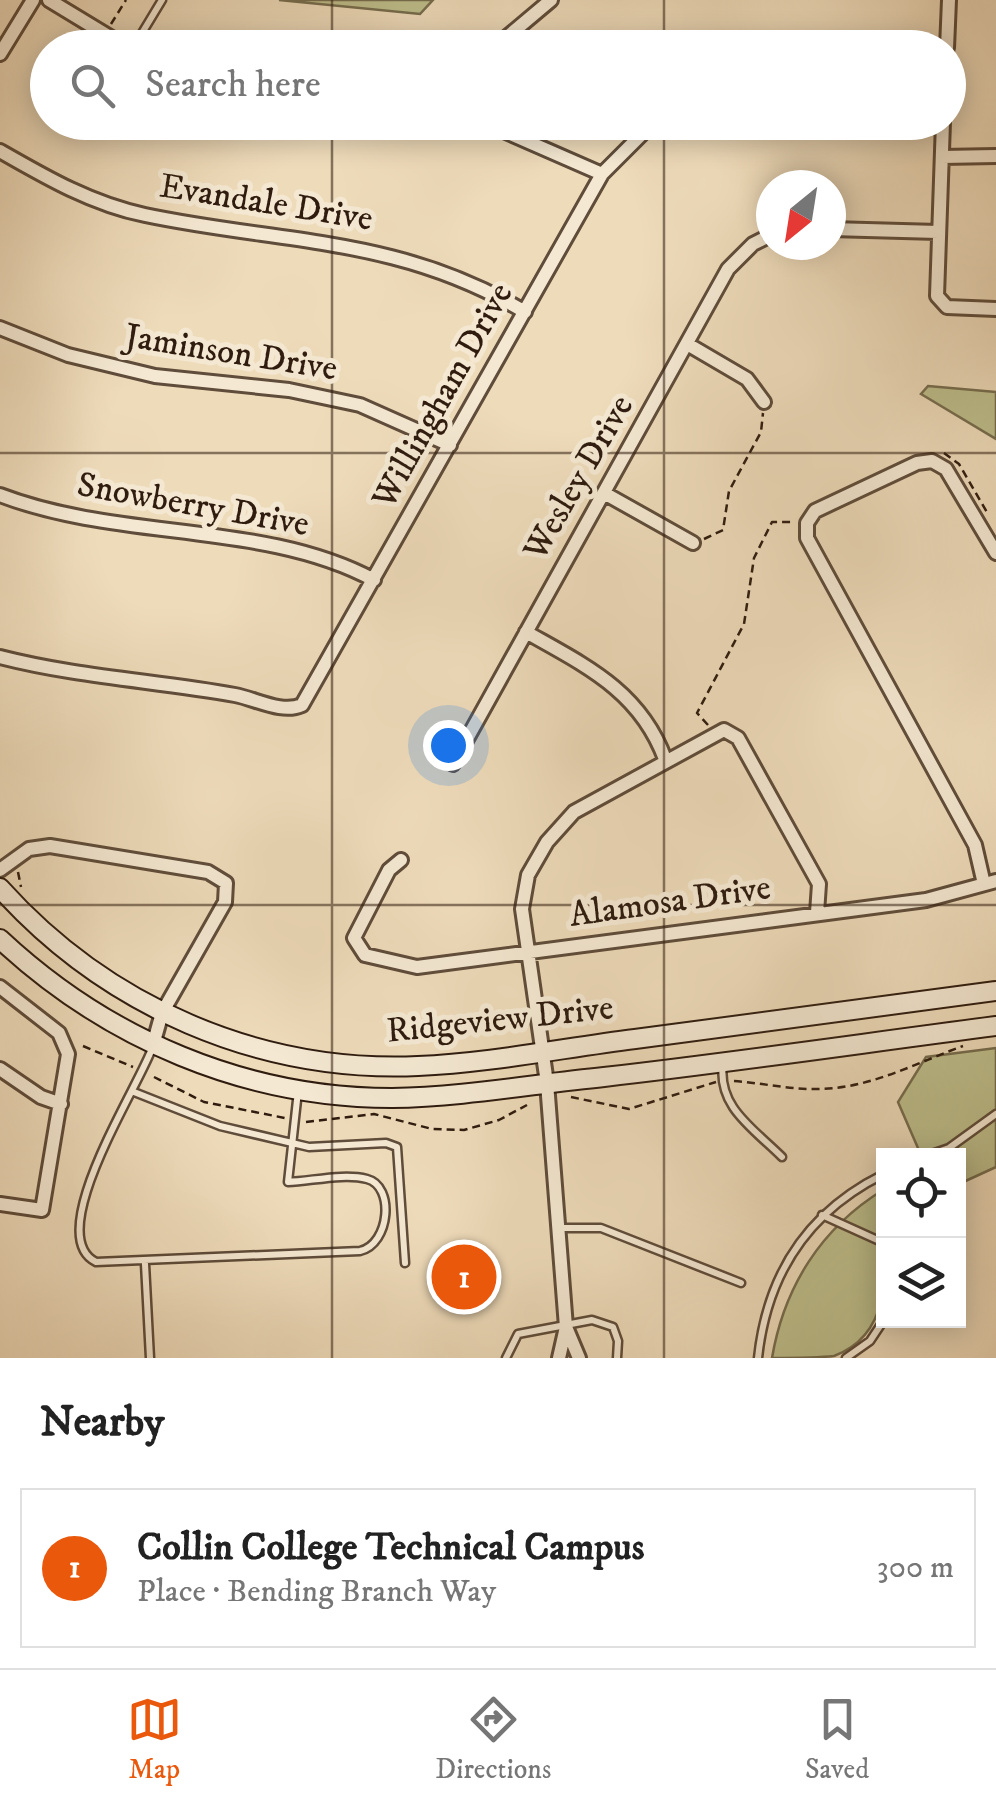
<!DOCTYPE html>
<html lang="en">
<head>
<meta charset="utf-8">
<style>
	:root { --surface:#fff; --page:#f6f6f6; --text:#222; --muted:#767676; --line:#e0e0e0; --accent:#ea580c }
	body { margin:0; font-family:"IM FELL DW Pica",serif; background:var(--page); color:var(--text) }
	.controls { position:absolute; right:30px; bottom:30px; display:grid; overflow:hidden; border-radius:0px; box-shadow:0 5px 25px #0003 }
	.controls button { width:90px; height:90px; display:grid; place-items:center; padding:0; border:0; border-bottom:2px solid var(--line); background:var(--surface); color:var(--text); font:50px sans-serif }
	.compass { position:absolute; left:756px; top:170px; width:90px; height:90px; border-radius:50%; background:var(--surface); box-shadow:0 5px 25px #0003; rotate:210deg }
	.you { position:absolute; left:448px; top:745px; width:35px; height:35px; margin:-25px; border:8px solid #fff; border-radius:50%; background:#1a73e8; box-shadow:0 0 0 15px #1a73e833 }
	.badge { display:grid; place-items:center; width:65px; height:65px; border-radius:50%; background:var(--accent); color:#fff; font-size:32px; font-weight:700 }
	.pin { position:absolute; translate:-50% -50%; border:5px solid #fff; box-shadow:0 2px 10px #0006 }
	.list { margin:0; padding:0; list-style:none }
	h2 { display:flex; justify-content:space-between; align-items:center; height:130px; margin:0; padding:0 40px; font-size:42px }
	h2 small { font-size:32px; font-weight:400; color:var(--muted) }
	.list li { display:grid; grid-template-columns:65px 1fr auto; gap:30px; align-items:center; box-sizing:border-box; height:160px; margin:0 20px 20px; padding:0 20px; border:2px solid var(--line); border-radius:0px }
	.list b { display:block; font-size:38px; white-space:nowrap }
	.list p { margin:0; font-size:32px; white-space:nowrap; color:var(--muted) }
	.list em { font-size:32px; font-style:normal; color:var(--muted) }
	.icon { flex:none; width:55px; height:55px; fill:none; stroke:currentColor; stroke-width:2; stroke-linecap:round; stroke-linejoin:round }
	.map { position:relative; flex:none; width:996px; height:1358px; overflow:hidden }
	.search { position:absolute; background:var(--surface); box-shadow:0 5px 25px #0003; left:30px; right:30px; top:30px; height:110px; display:flex; align-items:center; gap:25px; box-sizing:border-box; padding:0 35px; border-radius:55px; color:var(--muted); font-size:38px }
	.sheet { height:310px; background:var(--surface) }
	nav { display:flex; justify-content:space-around; align-items:center; box-sizing:border-box; height:140px; border-top:2px solid var(--line); background:var(--surface); font-size:28px; color:var(--muted) }
	nav a { display:grid; justify-items:center; gap:5px }
	nav .on { color:var(--accent) }
	.map>svg:first-child { display:block }
	.green { fill:#bdbe8c; stroke:#766d4e; stroke-width:2.5 }
	.lines { fill:none; stroke-linecap:round; stroke-linejoin:round }
	.service-casing { stroke:#5f4c3a; stroke-width:11 }
	.minor-casing { stroke:#5f4c3a; stroke-width:18 }
	.secondary-casing { stroke:#2f1c0f; stroke-width:22 }
	.path { stroke:#2f1c0f; stroke-width:2.5; stroke-dasharray:8 5; stroke-linecap:butt }
	.service { stroke:#f4e8d2; stroke-width:6 }
	.minor { stroke:#f4e8d2; stroke-width:12 }
	.secondary { stroke:#f4e8d2; stroke-width:18 }
	.grid { fill:none; stroke:#2f1c0f; stroke-width:2.5; stroke-opacity:0.55 }
	.labels { text-anchor:middle; dominant-baseline:central; stroke-width:10; stroke-linejoin:round; paint-order:stroke }
	.street-label { font-size:35px; fill:#2f1c0f; stroke:#f4e8d2 }
</style>
</head>
<body>
<div class="map">
<svg width="996" height="1358" viewBox="0 0 996 1358">
	<rect width="100%" height="100%" fill="#eedbba"/>
	<filter id="stains"><feTurbulence type="fractalNoise" baseFrequency=".002" numOctaves="4"/><feColorMatrix values="0 0 0 0 .2 0 0 0 0 .09 0 0 0 0 .02 0 0 0 .5 -.17"/></filter>
	<radialGradient id="worn" r=".72"><stop offset=".6" stop-color="#630" stop-opacity="0"/><stop offset="1" stop-color="#630" stop-opacity=".3"/></radialGradient>
	<!-- green -->
	<path class="green" d="M 279,0 L 433,0 L 420,14 Z
		M 928,386 L 996,392 L 996,439 L 921,394 Z
		M 996,1048 L 996,1167 L 959,1184 L 958,1156 L 921,1155 L 898,1102 L 926,1057 Z
		M 883,1190 C 883,1247 902,1331 834,1356 C 817,1358 790,1358 772,1358 C 784,1287 821,1228 883,1190 Z"/>
	<g class="lines">
		<!-- service casing -->
		<g class="service-casing">
			<path id="service" d="M 133,48 L 162,0
				M 153,1046 C 140,1085 41,1235 96,1262 L 360,1251 C 390,1244 395,1186 367,1179 C 344,1173 312,1181 288,1182 L 298,1091
				M 723,1063 C 717,1107 753,1128 782,1157
				M 134,1092 L 220,1126 L 309,1147 L 386,1143 L 397,1147 L 405,1263
				M 926,1156 L 949,1148 L 996,1114
				M 822,1215 L 884,1243
				M 558,1228 L 601,1228 L 741,1283
				M 145,1264 L 150,1358
				M 506,1358 L 518,1334 L 592,1320 L 613,1327 L 618,1341 L 617,1358
				M 758,1358 C 767,1274 807,1212 884,1174
				M 846,1358 L 870,1341 L 884,1320"/>
		</g>
		<!-- minor casing -->
		<g class="minor-casing">
			<path id="minor" d="M 49,0 L 128,48
				M 494,48 L 551,0
				M 947,48 L 949,0
				M 0,54 L 33,0
				M 483,122 L 602,174
				M 943,122 L 937,296 L 947,307 L 996,309
				M 0,151 C 47,178 92,204 145,215 C 283,244 398,236 525,312
				M 942,157 L 996,156
				M 831,229 L 938,232
				M 0,328 L 68,355 L 155,376 L 289,390 L 360,405 L 450,445
				M 689,345 L 747,379 L 764,402
				M 604,493 L 693,543
				M 0,495 C 120,541 265,521 374,580
				M 526,632 C 586,666 640,691 665,759
				M 0,657 C 78,677 157,681 235,695 C 256,699 282,714 302,705 L 602,174 L 654,122
				M 453,764 L 728,269 L 753,244 L 771,235
				M 401,860 L 389,870 L 354,938 L 365,955 L 417,967 L 926,900 L 996,881
				M 0,870 L 29,849 L 50,846 L 208,872 L 226,883 L 225,902 L 162,1013 L 153,1045
				M 984,884 L 975,845 L 807,538 L 807,523 L 815,511 L 917,463 L 932,461 L 946,469 L 996,553
				M 0,987 L 59,1033 L 68,1054 L 42,1210 L 0,1204
				M 0,1069 L 41,1097 L 61,1104
				M 566,1327 L 547,1083 L 522,909 L 528,875 L 547,842 L 574,812 L 724,730 L 738,738 L 819,884 L 817,913
				M 559,1358 L 566,1327 L 579,1358"/>
		</g>
		<!-- secondary casing -->
		<g class="secondary-casing">
			<path id="secondary" d="M 0,888 C 106,1006 258,1073 418,1066 C 490,1063 563,1048 635,1039 C 756,1023 876,1007 996,991
				M 0,939 C 107,1039 245,1098 392,1098 C 463,1097 533,1084 604,1077 C 735,1062 865,1043 996,1026"/>
		</g>
		<!-- path -->
		<path class="path" d="M 111,24 L 126,0
			M 944,453 L 959,464 L 988,514
			M 704,539 L 723,530 L 729,491 L 761,432 L 763,413
			M 708,725 L 697,713 L 744,624 L 754,558 L 772,522 L 795,522
			M 18,872 L 21,887
			M 83,1046 L 133,1067
			M 154,1077 L 204,1102 L 285,1118
			M 734,1081 C 763,1083 791,1090 820,1089 C 871,1088 916,1063 963,1046
			M 571,1097 L 629,1109 L 716,1082
			M 306,1122 L 374,1114 L 432,1129 L 464,1130 L 499,1120 L 527,1105"/>
		<!-- service -->
		<use href="#service" class="service"/>
		<!-- minor -->
		<use href="#minor" class="minor"/>
		<!-- secondary -->
		<use href="#secondary" class="secondary"/>
	</g>
	<!-- grid -->
	<path class="grid" d="M 332,0 L 332,48M 664,0 L 664,48M 332,122 L 332,1358M 664,122 L 664,1358M 0,453 L 996,453M 0,905 L 996,905"/>
	<g class="labels">
		<!-- street labels -->
		<g class="street-label">
			<text transform="translate(266 203) rotate(9)">Evandale Drive</text>
			<text transform="translate(231 353) rotate(9)">Jaminson Drive</text>
			<text transform="translate(443 396) rotate(-61)">Willingham Drive</text>
			<text transform="translate(579 478) rotate(-60)">Wesley Drive</text>
			<text transform="translate(193 505) rotate(10)">Snowberry Drive</text>
			<text transform="translate(670 902) rotate(-8)">Alamosa Drive</text>
			<text transform="translate(500 1020) rotate(-6)">Ridgeview Drive</text>
		</g>
	</g>
	<rect width="100%" height="100%" filter="url(#stains)"/>
	<rect width="100%" height="100%" fill="url(#worn)"/>
</svg>
<div class="controls">
<button><svg class="icon" aria-label="locate" viewBox="0 0 24 24"><circle cx="12" cy="12" r="6"/><path d="M12 2v4M12 18v4M2 12h4M18 12h4"/></svg></button>
<button><svg class="icon" aria-label="layers" viewBox="0 0 24 24"><path d="M12 4l9 5-9 5-9-5zM3 14l9 5 9-5"/></svg></button>
</div>
<svg class="compass" viewBox="-18 -18 36 36"><path d="M0-13l5 13h-10z" fill="#e53935"/><path d="M0 13l5-13h-10z" fill="#767676"/></svg>
<div class="you"></div>
<div class="pin badge" style="left:464px;top:1277px">1</div>
<div class="search"><svg class="icon" aria-label="search" viewBox="0 0 24 24"><circle cx="10" cy="10" r="6"/><path d="M15 15l6 6"/></svg>Search here</div>
</div>
<section class="sheet">
<h2>Nearby<small></small></h2>
<ul class="list">
<li><span class="badge">1</span><div><b>Collin College Technical Campus</b><p>Place · Bending Branch Way</p></div><em>300 m</em></li>
</ul>
</section>
<nav>
<a class="on"><svg class="icon" aria-label="map" viewBox="0 0 24 24"><path d="M3 6l6-2 6 2 6-2v14l-6 2-6-2-6 2zM9 4v14M15 6v14"/></svg>Map</a>
<a><svg class="icon" aria-label="directions" viewBox="0 0 24 24"><path d="M12 3l9 9-9 9-9-9zM9 14v-3h6M13 9l2 2-2 2"/></svg>Directions</a>
<a><svg class="icon" aria-label="saved" viewBox="0 0 24 24"><path d="M7 4h10v16l-5-4-5 4z"/></svg>Saved</a>
</nav>
</body>
</html>
